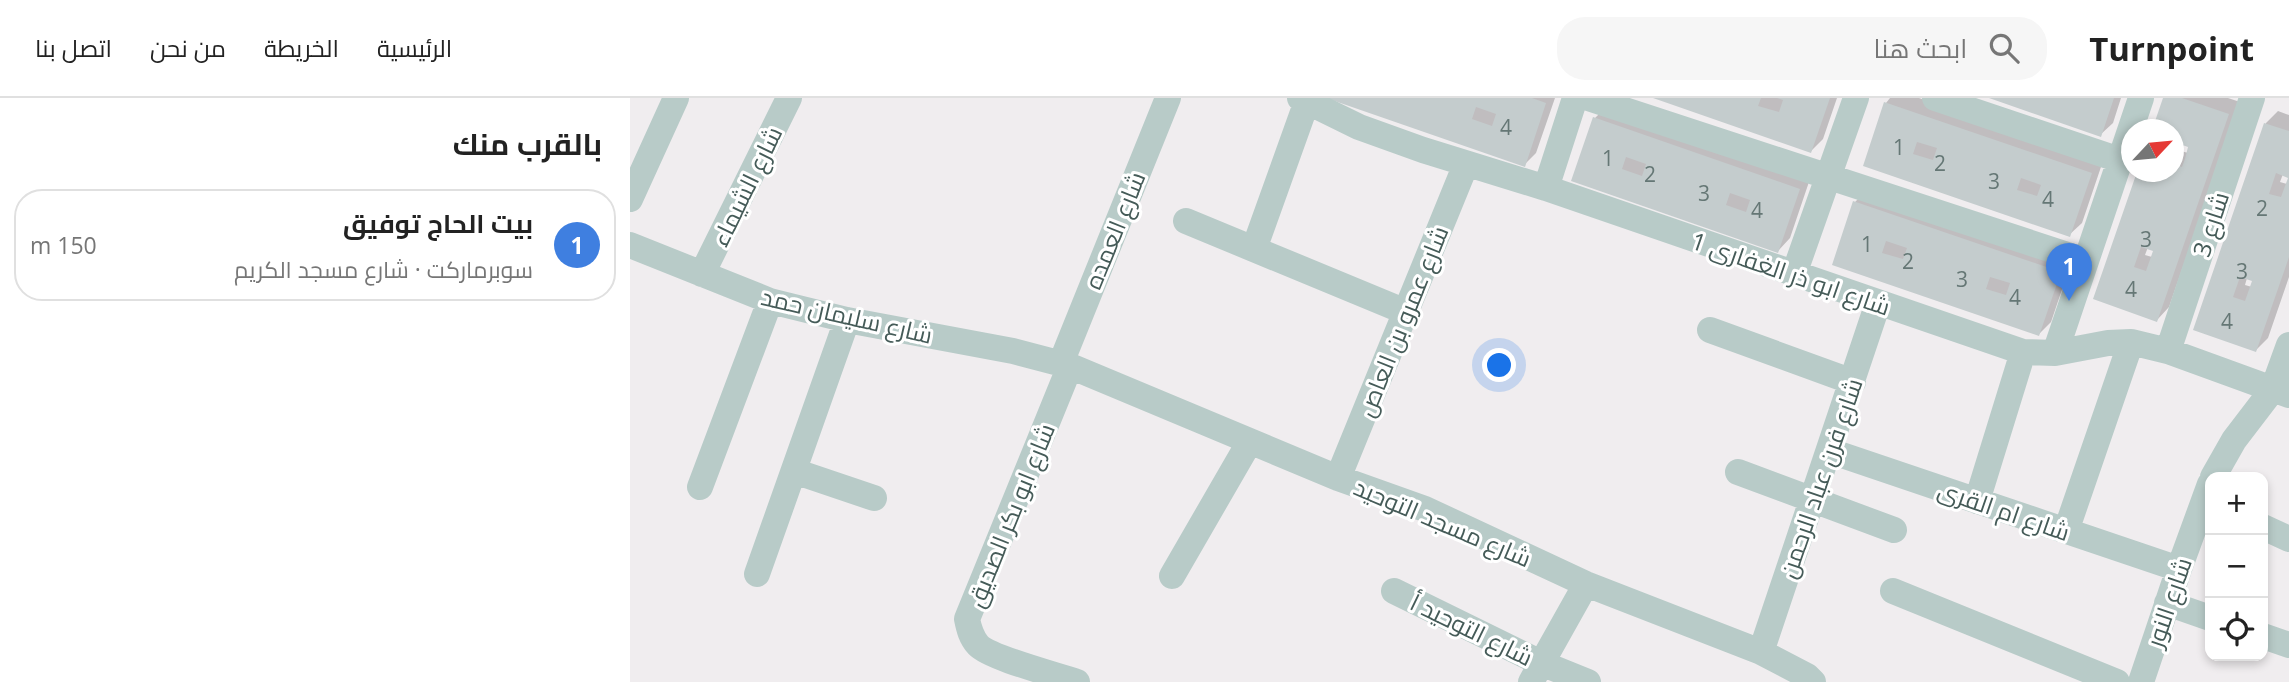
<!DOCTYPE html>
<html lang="ar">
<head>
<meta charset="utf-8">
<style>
	:root { --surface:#fff; --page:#f6f6f6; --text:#222; --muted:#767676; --line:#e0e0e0; --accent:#0f766e }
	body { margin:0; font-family:"Open Sans",Cairo,sans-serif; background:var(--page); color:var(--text); direction:rtl }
	.controls { position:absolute; right:21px; bottom:21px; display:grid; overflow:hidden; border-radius:14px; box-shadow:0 4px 10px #0003 }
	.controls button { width:63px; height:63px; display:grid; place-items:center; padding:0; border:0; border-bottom:2px solid var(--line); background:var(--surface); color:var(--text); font:35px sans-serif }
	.compass { position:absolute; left:1491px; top:21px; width:63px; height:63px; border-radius:50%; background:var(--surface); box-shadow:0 4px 10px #0003; rotate:64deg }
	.you { position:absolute; left:870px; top:268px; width:24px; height:24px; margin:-18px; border:5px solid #fff; border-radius:50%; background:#1a73e8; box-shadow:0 0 0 10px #1a73e833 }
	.badge { display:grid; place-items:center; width:46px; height:46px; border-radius:50%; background:var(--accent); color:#fff; font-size:23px; font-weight:700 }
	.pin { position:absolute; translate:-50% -58px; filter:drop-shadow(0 2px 4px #0008) }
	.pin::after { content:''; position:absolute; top:37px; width:24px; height:21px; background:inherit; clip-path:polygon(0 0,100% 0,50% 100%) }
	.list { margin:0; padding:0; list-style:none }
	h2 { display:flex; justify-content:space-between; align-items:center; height:91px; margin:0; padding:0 28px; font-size:30px }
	h2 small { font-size:23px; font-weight:400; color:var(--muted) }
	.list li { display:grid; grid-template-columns:46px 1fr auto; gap:21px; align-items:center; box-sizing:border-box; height:112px; margin:0 14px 14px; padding:0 14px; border:2px solid var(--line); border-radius:28px }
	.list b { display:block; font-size:26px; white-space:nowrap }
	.list p { margin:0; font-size:23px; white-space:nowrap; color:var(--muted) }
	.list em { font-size:23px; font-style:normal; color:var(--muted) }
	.icon { flex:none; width:38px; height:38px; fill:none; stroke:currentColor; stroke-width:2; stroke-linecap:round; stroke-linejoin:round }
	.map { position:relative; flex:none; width:1659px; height:584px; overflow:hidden; direction:ltr }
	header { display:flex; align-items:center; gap:42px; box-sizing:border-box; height:98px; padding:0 35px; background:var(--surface); border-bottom:2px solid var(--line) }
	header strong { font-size:33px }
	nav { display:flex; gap:38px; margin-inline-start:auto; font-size:24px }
	.search { width:490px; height:63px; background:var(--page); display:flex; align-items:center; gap:18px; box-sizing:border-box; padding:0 24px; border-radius:28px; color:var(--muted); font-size:26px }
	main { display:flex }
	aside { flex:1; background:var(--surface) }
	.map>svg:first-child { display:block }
	.shadow { fill:#0003; fill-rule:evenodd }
	.building { fill:#c4cccd; fill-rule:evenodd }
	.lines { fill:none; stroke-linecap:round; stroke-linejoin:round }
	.minor { stroke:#b8cbc8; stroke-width:26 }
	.labels { text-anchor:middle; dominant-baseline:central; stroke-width:6; stroke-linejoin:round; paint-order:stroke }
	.number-label { font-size:21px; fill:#657775 }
	.street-label { font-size:24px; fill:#455b58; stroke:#fff }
</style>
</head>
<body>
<header>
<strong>Turnpoint</strong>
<div class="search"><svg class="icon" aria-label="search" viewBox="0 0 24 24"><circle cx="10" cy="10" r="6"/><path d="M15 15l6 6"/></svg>ابحث هنا</div>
<nav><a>الرئيسية</a><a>الخريطة</a><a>من نحن</a><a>اتصل بنا</a></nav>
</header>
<main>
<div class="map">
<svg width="1659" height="584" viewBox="0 0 1659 584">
	<rect width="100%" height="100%" fill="#f0edef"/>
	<!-- shadow -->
	<path class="shadow" d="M 701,0 L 925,0 L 906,55 L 894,67 Z
		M 1027,0 L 1207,0 L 1193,41 L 1181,53 Z
		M 1260,0 L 1289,0 L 1473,63 L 1452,125 L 1439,137 L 1235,67 L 1256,5 Z
		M 1363,0 L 1491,0 L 1483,25 L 1470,37 Z
		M 1535,0 L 1598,0 L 1610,4 L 1539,209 L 1527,222 L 1466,200 L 1509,74 L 1544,74 L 1544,32 ZM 1554,46 L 1561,48 L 1558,55 L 1551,53 ZM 1518,149 L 1525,152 L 1522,159 L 1515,157 Z
		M 977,8 L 1181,78 L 1160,140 L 1148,153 L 944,82 L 965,20 Z
		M 1648,13 L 1659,17 L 1659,78 L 1653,76 L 1650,84 L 1657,86 L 1659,81 L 1659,179 L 1638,240 L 1626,252 L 1565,231 L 1636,25 ZM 1617,180 L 1624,182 L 1622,189 L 1615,187 Z
		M 1237,92 L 1442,162 L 1421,224 L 1409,236 L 1204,166 L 1225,104 Z"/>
	<!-- building -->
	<path class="building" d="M 696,0 L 902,0 L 916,5 L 895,69 ZM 846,9 L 866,16 L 862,28 L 842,21 Z
		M 1023,0 L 1131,0 L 1128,8 L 1149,14 L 1153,2 L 1147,0 L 1200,0 L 1181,55 Z
		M 1359,0 L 1484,0 L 1471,39 Z
		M 1533,0 L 1552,0 L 1599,16 L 1527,224 L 1463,201 L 1507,74 L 1544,74 L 1544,66 L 1552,69 L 1555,61 L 1558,49 L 1547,45 L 1544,54 L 1544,32 L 1522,32 ZM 1511,149 L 1523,153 L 1516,173 L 1504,169 Z
		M 1254,4 L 1462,75 L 1440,139 L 1233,68 ZM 1287,44 L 1307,50 L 1303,62 L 1283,56 ZM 1391,80 L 1411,87 L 1407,98 L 1387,92 Z
		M 963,19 L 1170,91 L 1148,155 L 941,83 ZM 996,59 L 1016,66 L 1012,78 L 992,71 ZM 1100,95 L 1120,102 L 1116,114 L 1096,107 Z
		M 1634,25 L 1659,33 L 1659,159 L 1626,254 L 1563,232 ZM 1646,75 L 1658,80 L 1651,99 L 1639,96 ZM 1610,179 L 1622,183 L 1615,203 L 1603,199 Z
		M 1223,103 L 1431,174 L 1409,238 L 1202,167 ZM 1256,143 L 1277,150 L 1273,161 L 1252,155 ZM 1360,179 L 1380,185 L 1376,197 L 1356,191 Z"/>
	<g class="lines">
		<!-- minor -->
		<path class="minor" d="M 670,0 L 729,29 L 793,52 L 916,90 L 1393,254 L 1425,255 L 1478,245 L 1501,244 L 1538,253 L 1659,297
			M 958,0 L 1456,163
			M 1305,0 L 1490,62
			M 916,90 L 945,0
			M 0,101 L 46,0
			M 556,123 L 776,214
			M 0,147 L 140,203 L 217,222 L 383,253 L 440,268 L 708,380 L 795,411 L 956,486 L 1131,554 L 1177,578 L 1183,584
			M 624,151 L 677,3
			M 72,176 L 159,0
			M 1164,176 L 1226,0
			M 1080,232 L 1223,284
			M 1538,253 L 1622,0
			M 1425,255 L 1511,0
			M 431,265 L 538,0
			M 440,268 L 337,521 C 339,531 341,539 348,547 C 360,560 427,577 447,584
			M 1200,353 L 1549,471
			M 164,373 L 244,400
			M 1108,374 L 1264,432
			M 1583,379 L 1604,342 L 1643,291 L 1659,247
			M 708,380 L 836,66
			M 70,389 L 140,203
			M 1347,403 L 1393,254
			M 1633,429 L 1659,441
			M 1436,433 L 1501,244
			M 127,476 L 217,222
			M 542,478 L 620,343
			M 764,493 L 911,565 L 958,584
			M 1263,493 L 1487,584
			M 1537,505 L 1580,520
			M 1633,538 L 1659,547
			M 1131,554 L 1248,205
			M 901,584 L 956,486
			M 1511,584 L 1549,471 L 1580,386"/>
	</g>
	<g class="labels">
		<!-- number labels -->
		<g class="number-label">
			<text x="876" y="29">4</text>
			<text x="1269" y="49">1</text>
			<text x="978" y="60">1</text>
			<text x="1310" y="65">2</text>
			<text x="1020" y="76">2</text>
			<text x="1364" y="83">3</text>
			<text x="1074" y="95">3</text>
			<text x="1418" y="101">4</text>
			<text x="1632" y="110">2</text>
			<text x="1127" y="112">4</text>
			<text x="1516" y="141">3</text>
			<text x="1237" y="146">1</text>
			<text x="1278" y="163">2</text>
			<text x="1612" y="173">3</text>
			<text x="1332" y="181">3</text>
			<text x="1501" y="191">4</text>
			<text x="1385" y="199">4</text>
			<text x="1597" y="223">4</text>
		</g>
		<!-- street labels -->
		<g class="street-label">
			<text transform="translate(116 88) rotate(-64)">شارع الشيماء</text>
			<text transform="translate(1580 126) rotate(-72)">شارع 3</text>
			<text transform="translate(484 132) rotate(-68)">شارع العمده</text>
			<text transform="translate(1161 175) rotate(19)">شارع ابو ذر الغفارى 1</text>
			<text transform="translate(217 217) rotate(13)">شارع سليمان حمد</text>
			<text transform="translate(772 223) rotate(-68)">شارع عمرو بن العاص</text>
			<text transform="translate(1190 380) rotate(-71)">شارع فرن عباد الرحمن</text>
			<text transform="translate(1374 412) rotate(19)">شارع ام القرى</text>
			<text transform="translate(380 417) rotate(-68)">شارع ابو بكر الصديق</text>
			<text transform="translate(813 424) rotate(23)">شارع مسجد التوحيد</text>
			<text transform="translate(1538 504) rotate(-71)">شارع النور</text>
			<text transform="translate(842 531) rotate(26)">شارع التوحيد أ</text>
		</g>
	</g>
</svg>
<div class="controls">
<button>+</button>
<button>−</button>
<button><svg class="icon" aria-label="locate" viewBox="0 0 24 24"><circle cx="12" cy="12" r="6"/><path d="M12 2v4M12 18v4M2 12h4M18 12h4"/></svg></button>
</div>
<svg class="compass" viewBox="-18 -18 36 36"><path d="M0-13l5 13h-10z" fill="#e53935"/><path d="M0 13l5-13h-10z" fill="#767676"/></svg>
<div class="you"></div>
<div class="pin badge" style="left:1439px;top:203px;background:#3f7fe0">1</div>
</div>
<aside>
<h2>بالقرب منك<small></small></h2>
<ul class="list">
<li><span class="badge" style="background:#3f7fe0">1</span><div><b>بيت الحاج توفيق</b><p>سوبرماركت · شارع مسجد الكريم</p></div><em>150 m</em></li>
</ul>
</aside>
</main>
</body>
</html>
